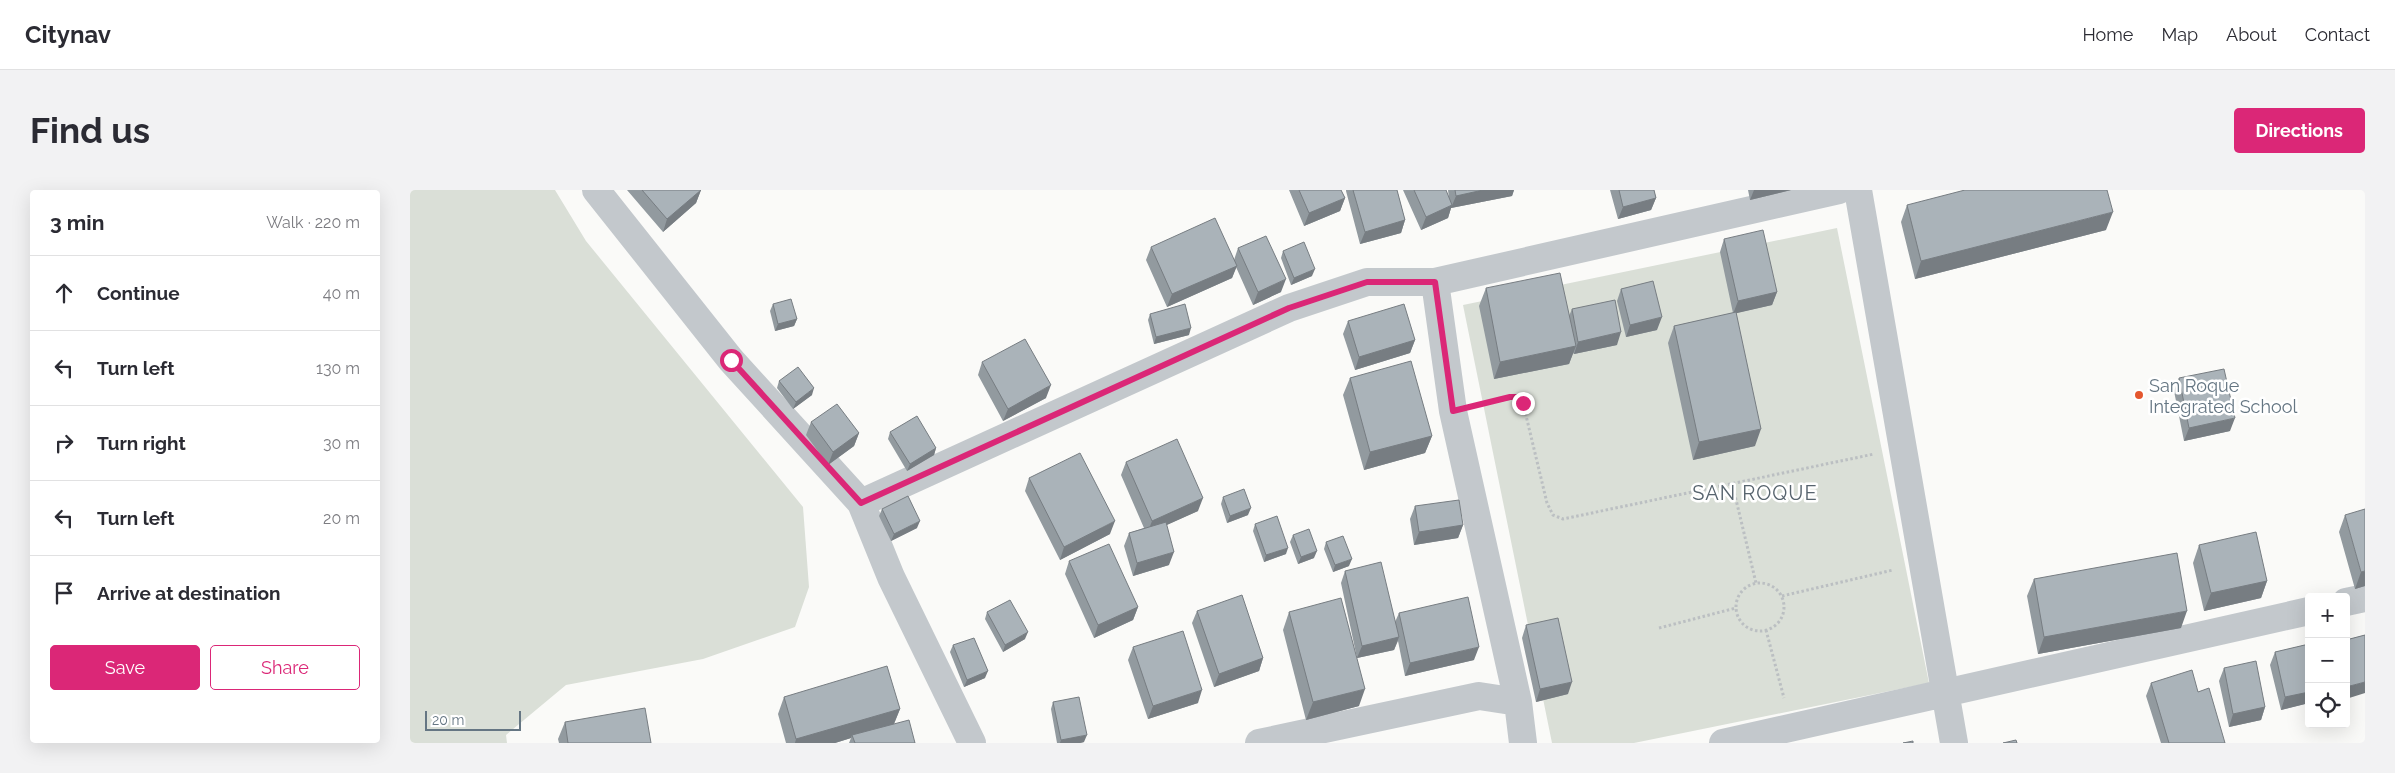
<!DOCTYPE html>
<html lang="en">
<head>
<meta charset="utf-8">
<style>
	:root { --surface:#fff; --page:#f2f2f3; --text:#2b2b33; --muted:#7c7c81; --line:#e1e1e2; --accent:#db2777 }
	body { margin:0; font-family:Raleway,sans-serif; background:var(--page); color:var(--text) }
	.controls { position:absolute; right:15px; bottom:15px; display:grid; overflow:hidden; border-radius:5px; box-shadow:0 5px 20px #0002 }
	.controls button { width:45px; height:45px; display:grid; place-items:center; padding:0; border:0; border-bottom:1px solid var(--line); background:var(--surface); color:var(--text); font:25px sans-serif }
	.scale { position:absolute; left:15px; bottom:12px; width:96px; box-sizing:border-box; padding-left:5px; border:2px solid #657683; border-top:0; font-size:14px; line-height:18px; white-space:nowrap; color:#657683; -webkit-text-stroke:4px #fff; paint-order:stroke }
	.stop { position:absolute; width:15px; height:15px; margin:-11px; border:4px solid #db2777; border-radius:50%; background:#fff }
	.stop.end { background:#db2777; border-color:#fff; box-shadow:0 1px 5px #0008 }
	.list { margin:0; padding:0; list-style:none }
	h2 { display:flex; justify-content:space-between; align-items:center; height:65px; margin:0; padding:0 20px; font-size:21px }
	h2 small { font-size:16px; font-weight:400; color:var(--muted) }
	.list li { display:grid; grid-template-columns:32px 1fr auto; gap:15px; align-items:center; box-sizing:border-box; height:75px; padding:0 20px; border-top:1px solid var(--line) }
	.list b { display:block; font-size:19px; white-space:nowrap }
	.list em { font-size:16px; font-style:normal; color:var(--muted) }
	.actions { display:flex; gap:10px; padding:15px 20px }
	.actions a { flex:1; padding:11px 0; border:1px solid var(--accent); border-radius:5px; text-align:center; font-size:18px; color:var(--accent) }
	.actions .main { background:var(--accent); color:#fff }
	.icon { flex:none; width:28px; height:28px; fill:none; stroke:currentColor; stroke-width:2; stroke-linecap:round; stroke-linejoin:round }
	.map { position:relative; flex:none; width:1955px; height:553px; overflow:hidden; border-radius:5px }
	header { display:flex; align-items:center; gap:30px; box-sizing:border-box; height:70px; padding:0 25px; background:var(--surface); border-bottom:1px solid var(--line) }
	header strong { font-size:24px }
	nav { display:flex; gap:28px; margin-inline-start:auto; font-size:18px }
	.intro { display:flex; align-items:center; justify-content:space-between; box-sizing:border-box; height:120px; padding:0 30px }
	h1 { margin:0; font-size:35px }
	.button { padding:12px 22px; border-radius:5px; background:var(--accent); color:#fff; font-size:18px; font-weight:700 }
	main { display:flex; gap:30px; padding:0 30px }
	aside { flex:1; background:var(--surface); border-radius:5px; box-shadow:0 5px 20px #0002 }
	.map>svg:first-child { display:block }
	.green { fill:#dadfd7 }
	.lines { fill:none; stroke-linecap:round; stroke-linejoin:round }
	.path { stroke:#bbbfc2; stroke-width:3; stroke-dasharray:2.5 2.5; stroke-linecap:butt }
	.minor { stroke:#c3c8cc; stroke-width:28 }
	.wall { fill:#929a9f }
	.shaded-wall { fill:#777d82 }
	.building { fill:#aab3b9; stroke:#777d82 }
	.route { stroke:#db2777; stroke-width:6 }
	.poi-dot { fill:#e4572e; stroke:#fff; stroke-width:2 }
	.labels { text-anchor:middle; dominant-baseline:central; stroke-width:5; stroke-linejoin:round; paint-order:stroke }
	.poi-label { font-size:18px; fill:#657683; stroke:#fff; text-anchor:start }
	.quarter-label { font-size:20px; letter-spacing:1px; fill:#57646e; stroke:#fff }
</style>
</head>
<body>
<header>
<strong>Citynav</strong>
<nav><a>Home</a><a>Map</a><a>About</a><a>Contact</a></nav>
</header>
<div class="intro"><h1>Find us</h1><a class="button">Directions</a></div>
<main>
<aside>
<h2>3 min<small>Walk · 220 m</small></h2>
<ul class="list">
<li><svg class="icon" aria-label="ahead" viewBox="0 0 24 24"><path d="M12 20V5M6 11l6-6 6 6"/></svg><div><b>Continue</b></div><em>40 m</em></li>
<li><svg class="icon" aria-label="left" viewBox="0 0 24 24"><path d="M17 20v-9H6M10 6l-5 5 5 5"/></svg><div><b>Turn left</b></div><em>130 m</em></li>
<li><svg class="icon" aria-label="right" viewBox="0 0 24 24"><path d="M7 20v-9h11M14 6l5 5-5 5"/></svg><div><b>Turn right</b></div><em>30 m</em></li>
<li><svg class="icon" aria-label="left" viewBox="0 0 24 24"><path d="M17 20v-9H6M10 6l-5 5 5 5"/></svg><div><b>Turn left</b></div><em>20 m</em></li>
<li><svg class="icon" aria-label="arrive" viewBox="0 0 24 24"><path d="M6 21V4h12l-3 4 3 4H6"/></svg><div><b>Arrive at destination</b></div></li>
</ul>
<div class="actions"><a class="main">Save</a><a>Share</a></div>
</aside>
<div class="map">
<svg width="1955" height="553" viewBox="0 0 1955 553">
	<rect width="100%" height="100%" fill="#fafaf8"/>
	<!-- green -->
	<path class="green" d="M 0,0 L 145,0 L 176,51 L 393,317 L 399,397 L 385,437 L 293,469 L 156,495 L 96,545 L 97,553 L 0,553 Z
		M 1427,38 L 1519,493 L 1224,553 L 1142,553 L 1053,115 Z"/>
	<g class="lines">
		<!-- path -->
		<path class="path" d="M 1072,214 L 1108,207 L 1113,213 L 1137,313 L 1143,325 L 1153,329 L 1464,264
			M 1322,293 L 1346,393
			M1326 417a24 24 0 1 1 48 0a24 24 0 1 1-48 0Z
			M 1372,406 L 1483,380
			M 1249,438 L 1326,418
			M 1356,440 L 1374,508"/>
		<!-- minor -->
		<path class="minor" d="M 186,0 L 321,170 L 451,313 L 879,118 L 957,92 L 1025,92 L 1429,0
			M 1448,0 L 1544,553
			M 1025,92 L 1043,221 L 1108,512
			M 451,313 L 481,387 L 562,553
			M 1936,412 L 1955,408
			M 849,553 L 1069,506 L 1108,512 L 1113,553
			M 1313,553 L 1899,421"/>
	</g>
	<!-- wall -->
	<path class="wall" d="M 217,0 L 291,0 L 286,13 L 253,42 Z
		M 879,0 L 931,0 L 935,8 L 930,21 L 894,36 Z
		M 936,0 L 987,0 L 995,30 L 991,43 L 950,54 L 936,1 Z
		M 993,0 L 1036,0 L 1039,8 L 1038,0 L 1104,0 L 1102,6 L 1041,18 L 1038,28 L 1011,40 Z
		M 1200,0 L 1244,0 L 1246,8 L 1241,20 L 1208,29 Z
		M 1338,0 L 1381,0 L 1340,10 Z
		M 1497,15 L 1696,40 L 1505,89 L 1491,32 Z
		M 1314,49 L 1367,102 L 1362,115 L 1326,123 L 1345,256 L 1283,270 L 1258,153 L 1264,136 L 1323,123 L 1310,62 Z
		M 741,57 L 824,70 L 828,58 L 871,102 L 843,115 L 826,77 L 822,88 L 757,117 L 736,70 Z
		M 873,61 L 902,86 L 881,95 L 871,68 Z
		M 1076,98 L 1159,126 L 1162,119 L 1207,155 L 1164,164 L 1163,163 L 1159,174 L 1084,189 L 1069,116 Z
		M 1211,99 L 1247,140 L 1216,147 L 1207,111 Z
		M 363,114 L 387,129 L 384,136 L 365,141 L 360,121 Z
		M 740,124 L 779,145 L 744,154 L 738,130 Z
		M 938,131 L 1005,150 L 1000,163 L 945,180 L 933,144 Z
		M 572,172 L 636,208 L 593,231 L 568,185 Z
		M 940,188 L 1022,246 L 1015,263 L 954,280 L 933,205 Z
		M 1769,188 L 1820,241 L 1774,251 L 1764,201 Z
		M 369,191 L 402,205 L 383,219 L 367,198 Z
		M 401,232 L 449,243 L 444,256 L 418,275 L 396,245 Z
		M 480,242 L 526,258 L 524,265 L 497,281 L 478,249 Z
		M 716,272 L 788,321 L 756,335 L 759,375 L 723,386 L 714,356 L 719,343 L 734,338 L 711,285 Z
		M 619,288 L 700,344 L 650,370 L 615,301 Z
		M 813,307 L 838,325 L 817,333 L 811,314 Z
		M 1005,316 L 1053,335 L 1048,348 L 1004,355 L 1000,329 Z
		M 472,319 L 507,338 L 481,351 L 469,326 Z
		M 1935,325 L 1955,396 L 1945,399 L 1929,342 Z
		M 845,334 L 876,364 L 854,372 L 843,341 Z
		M 883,345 L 904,368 L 888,374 L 880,352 Z
		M 916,352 L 939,376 L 923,382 L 914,359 Z
		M 1789,355 L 1857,391 L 1851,408 L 1794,421 L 1783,373 Z
		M 659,371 L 728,417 L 723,430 L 684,448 L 655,384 Z
		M 935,381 L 985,432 L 989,423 L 1064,470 L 995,486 L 988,451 L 984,460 L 947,468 L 931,393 Z
		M 1624,389 L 1771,438 L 1628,464 L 1617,406 Z
		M 787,421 L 853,468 L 849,481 L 804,497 L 782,433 Z
		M 577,422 L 615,449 L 593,462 L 575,429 Z
		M 879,422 L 949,516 L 896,530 L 873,440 Z
		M 1116,435 L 1158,504 L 1126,512 L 1112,448 Z
		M 1955,445 L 1936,509 L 1936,450 Z
		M 1899,454 L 1899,513 L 1871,520 L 1860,475 L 1865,462 Z
		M 543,455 L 575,488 L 554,497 L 540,462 Z
		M 723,457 L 788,513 L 738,529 L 718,470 Z
		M 1814,478 L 1855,517 L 1851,530 L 1819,537 L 1809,491 Z
		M 1741,493 L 1788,502 L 1815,553 L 1751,553 L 1736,506 Z
		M 374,507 L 490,519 L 484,534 L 505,553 L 439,553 L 441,548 L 425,553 L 376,553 L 368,524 Z
		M 643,512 L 674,552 L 670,553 L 647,553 L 641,519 Z
		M 155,532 L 241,553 L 149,553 L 148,549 Z"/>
	<!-- shaded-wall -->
	<path class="shaded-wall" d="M 291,0 L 286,13 L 253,42 L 257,29 Z
		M 1073,0 L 1104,0 L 1102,6 L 1041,18 L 1046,6 Z
		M 1344,0 L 1381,0 L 1340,10 Z
		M 935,8 L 930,21 L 894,36 L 899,23 Z
		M 1246,8 L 1241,20 L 1208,29 L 1213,17 Z
		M 1042,15 L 1038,28 L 1011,40 L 1016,27 Z
		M 1703,22 L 1696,40 L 1505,89 L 1511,71 Z
		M 995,30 L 991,43 L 950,54 L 955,42 Z
		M 827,76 L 822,88 L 757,117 L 762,104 Z
		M 905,79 L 902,86 L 881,95 L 884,88 Z
		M 876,89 L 871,102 L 843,115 L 848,102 Z
		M 1367,102 L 1362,115 L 1323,124 L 1328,111 Z
		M 1252,127 L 1247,140 L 1216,147 L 1220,135 Z
		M 387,129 L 384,136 L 365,141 L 368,134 Z
		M 781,138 L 779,145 L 744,154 L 746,147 Z
		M 1211,142 L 1207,155 L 1164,164 L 1168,152 Z
		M 1005,150 L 1000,163 L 945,180 L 949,167 Z
		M 1166,156 L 1159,174 L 1084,189 L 1090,172 Z
		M 641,195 L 636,208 L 593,231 L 598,219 Z
		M 404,198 L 402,205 L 383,219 L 386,212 Z
		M 1825,228 L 1820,241 L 1774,251 L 1779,238 Z
		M 1351,239 L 1345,256 L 1283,270 L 1289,252 Z
		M 449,243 L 444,256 L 418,275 L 423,262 Z
		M 1022,246 L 1015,263 L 954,280 L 960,262 Z
		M 526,258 L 524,265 L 497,281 L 500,274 Z
		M 793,308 L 788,321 L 737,344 L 742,331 Z
		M 841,318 L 838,325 L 817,333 L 820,326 Z
		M 510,331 L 507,338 L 481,351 L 484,344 Z
		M 705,331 L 700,344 L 650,370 L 654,357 Z
		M 1053,335 L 1048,348 L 1004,355 L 1009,342 Z
		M 878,358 L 876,364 L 854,372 L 856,365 Z
		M 907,361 L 904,368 L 888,374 L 891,367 Z
		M 764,362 L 759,375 L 723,386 L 727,373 Z
		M 942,369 L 939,376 L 923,382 L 925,375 Z
		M 1955,381 L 1955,396 L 1945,399 L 1951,382 Z
		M 1857,391 L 1851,408 L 1794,421 L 1801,403 Z
		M 728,417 L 723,430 L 684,448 L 688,435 Z
		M 1777,421 L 1771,438 L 1628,464 L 1634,447 Z
		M 618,442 L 615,449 L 593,462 L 595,455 Z
		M 989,447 L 984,460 L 947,468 L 952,456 Z
		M 1069,457 L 1064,470 L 995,486 L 1000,473 Z
		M 853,468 L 849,481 L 804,497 L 809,484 Z
		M 578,481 L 575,488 L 554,497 L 557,490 Z
		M 1162,492 L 1158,504 L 1126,512 L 1130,499 Z
		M 1955,492 L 1955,503 L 1936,509 L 1936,506 L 1940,496 Z
		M 955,499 L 949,516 L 896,530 L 903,512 Z
		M 792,500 L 788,513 L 738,529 L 743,516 Z
		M 1899,502 L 1899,513 L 1871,520 L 1875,507 Z
		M 1855,517 L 1851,530 L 1819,537 L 1823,524 Z
		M 490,519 L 483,536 L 442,545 L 441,548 L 425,553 L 385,553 L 386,549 Z
		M 677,545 L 674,552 L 670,553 L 650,553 L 651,550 Z"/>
	<!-- building -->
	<path class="building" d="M 232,0 L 291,0 L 257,29 Z
		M 889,0 L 931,0 L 935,8 L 899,23 Z
		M 943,0 L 987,0 L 995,30 L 955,42 Z
		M 1004,0 L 1036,0 L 1042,15 L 1016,27 Z
		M 1045,0 L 1073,0 L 1046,6 Z
		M 1209,0 L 1244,0 L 1246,8 L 1213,17 Z
		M 1555,0 L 1697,0 L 1703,22 L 1511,71 L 1497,15 Z
		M 805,28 L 827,76 L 762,104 L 741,57 Z
		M 1353,40 L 1367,102 L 1328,111 L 1314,49 Z
		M 856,46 L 876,89 L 848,102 L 828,58 Z
		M 894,52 L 905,79 L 884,88 L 873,61 Z
		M 1150,83 L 1166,156 L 1090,172 L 1076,98 Z
		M 1243,91 L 1252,127 L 1220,135 L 1211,99 Z
		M 381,109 L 387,129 L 368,134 L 363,114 Z
		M 1205,110 L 1211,142 L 1168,152 L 1162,119 Z
		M 775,114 L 781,138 L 746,147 L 740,124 Z
		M 994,114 L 1005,150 L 949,167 L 938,131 Z
		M 1326,122 L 1351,239 L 1289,252 L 1264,136 Z
		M 615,149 L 641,195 L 598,219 L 572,172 Z
		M 1001,171 L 1022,246 L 960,262 L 940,188 Z
		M 388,177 L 404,198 L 386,212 L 369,191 Z
		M 1814,179 L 1825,228 L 1779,238 L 1769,188 Z
		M 427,214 L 449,243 L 423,262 L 401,232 Z
		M 507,226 L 526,258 L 500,274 L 480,242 Z
		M 767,249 L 793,308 L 742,331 L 716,272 Z
		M 670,263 L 705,331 L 654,357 L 619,288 Z
		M 834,299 L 841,318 L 820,326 L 813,307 Z
		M 498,306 L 510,331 L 484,344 L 472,319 Z
		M 1049,310 L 1053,335 L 1009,342 L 1005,316 Z
		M 1955,319 L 1955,381 L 1951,382 L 1935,325 Z
		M 867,326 L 878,358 L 856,365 L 845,334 Z
		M 756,332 L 764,362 L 727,373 L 719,343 Z
		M 899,339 L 907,361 L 891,367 L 883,345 Z
		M 1846,342 L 1857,391 L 1801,403 L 1789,355 Z
		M 933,346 L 942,369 L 925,375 L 916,352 Z
		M 699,354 L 728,417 L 688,435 L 659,371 Z
		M 1767,363 L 1777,421 L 1634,447 L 1624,389 Z
		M 971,372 L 989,447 L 952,456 L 935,381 Z
		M 832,405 L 853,468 L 809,484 L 787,421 Z
		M 1058,407 L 1069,457 L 1000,473 L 989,423 Z
		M 931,408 L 955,499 L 903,512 L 879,422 Z
		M 600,410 L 618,442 L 595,455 L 577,422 Z
		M 1148,428 L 1162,492 L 1130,499 L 1116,435 Z
		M 773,441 L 792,500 L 743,516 L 723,457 Z
		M 1955,445 L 1955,492 L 1940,496 L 1936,483 L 1936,450 Z
		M 564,448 L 578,481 L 557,490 L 543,455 Z
		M 1899,454 L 1899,502 L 1875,507 L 1865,462 Z
		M 1846,471 L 1855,517 L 1823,524 L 1814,478 Z
		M 477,476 L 490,519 L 386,549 L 374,507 Z
		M 1782,480 L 1788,502 L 1799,498 L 1815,553 L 1759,553 L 1741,493 Z
		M 669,507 L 677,545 L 651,550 L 643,512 Z
		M 235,518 L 241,553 L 158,553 L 155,532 Z
		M 499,530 L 505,553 L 445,553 L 442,545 Z
		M 1606,550 L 1607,553 L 1593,553 Z
		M 1503,551 L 1503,553 L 1493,553 Z"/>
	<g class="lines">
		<!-- route -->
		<path class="route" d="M 321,170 L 451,313 L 879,118 L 957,92 L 1025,92 L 1043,221 L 1100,207 L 1108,207 L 1113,213"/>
	</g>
	<!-- markers -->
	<circle class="poi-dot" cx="1729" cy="205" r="5"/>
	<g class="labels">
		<!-- poi labels -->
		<g class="poi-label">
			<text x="1739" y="195">San Roque<tspan x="1739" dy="21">Integrated School</tspan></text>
		</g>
		<!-- quarter labels -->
		<g class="quarter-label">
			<text x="1345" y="303">SAN ROQUE</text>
		</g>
	</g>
</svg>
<div class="controls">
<button>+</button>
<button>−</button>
<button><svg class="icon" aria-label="locate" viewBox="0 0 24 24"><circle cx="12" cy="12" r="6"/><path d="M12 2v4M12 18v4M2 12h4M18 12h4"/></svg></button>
</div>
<div class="scale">20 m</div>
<div class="stop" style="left:321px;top:170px"></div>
<div class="stop end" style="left:1113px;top:213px"></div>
</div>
</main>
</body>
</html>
